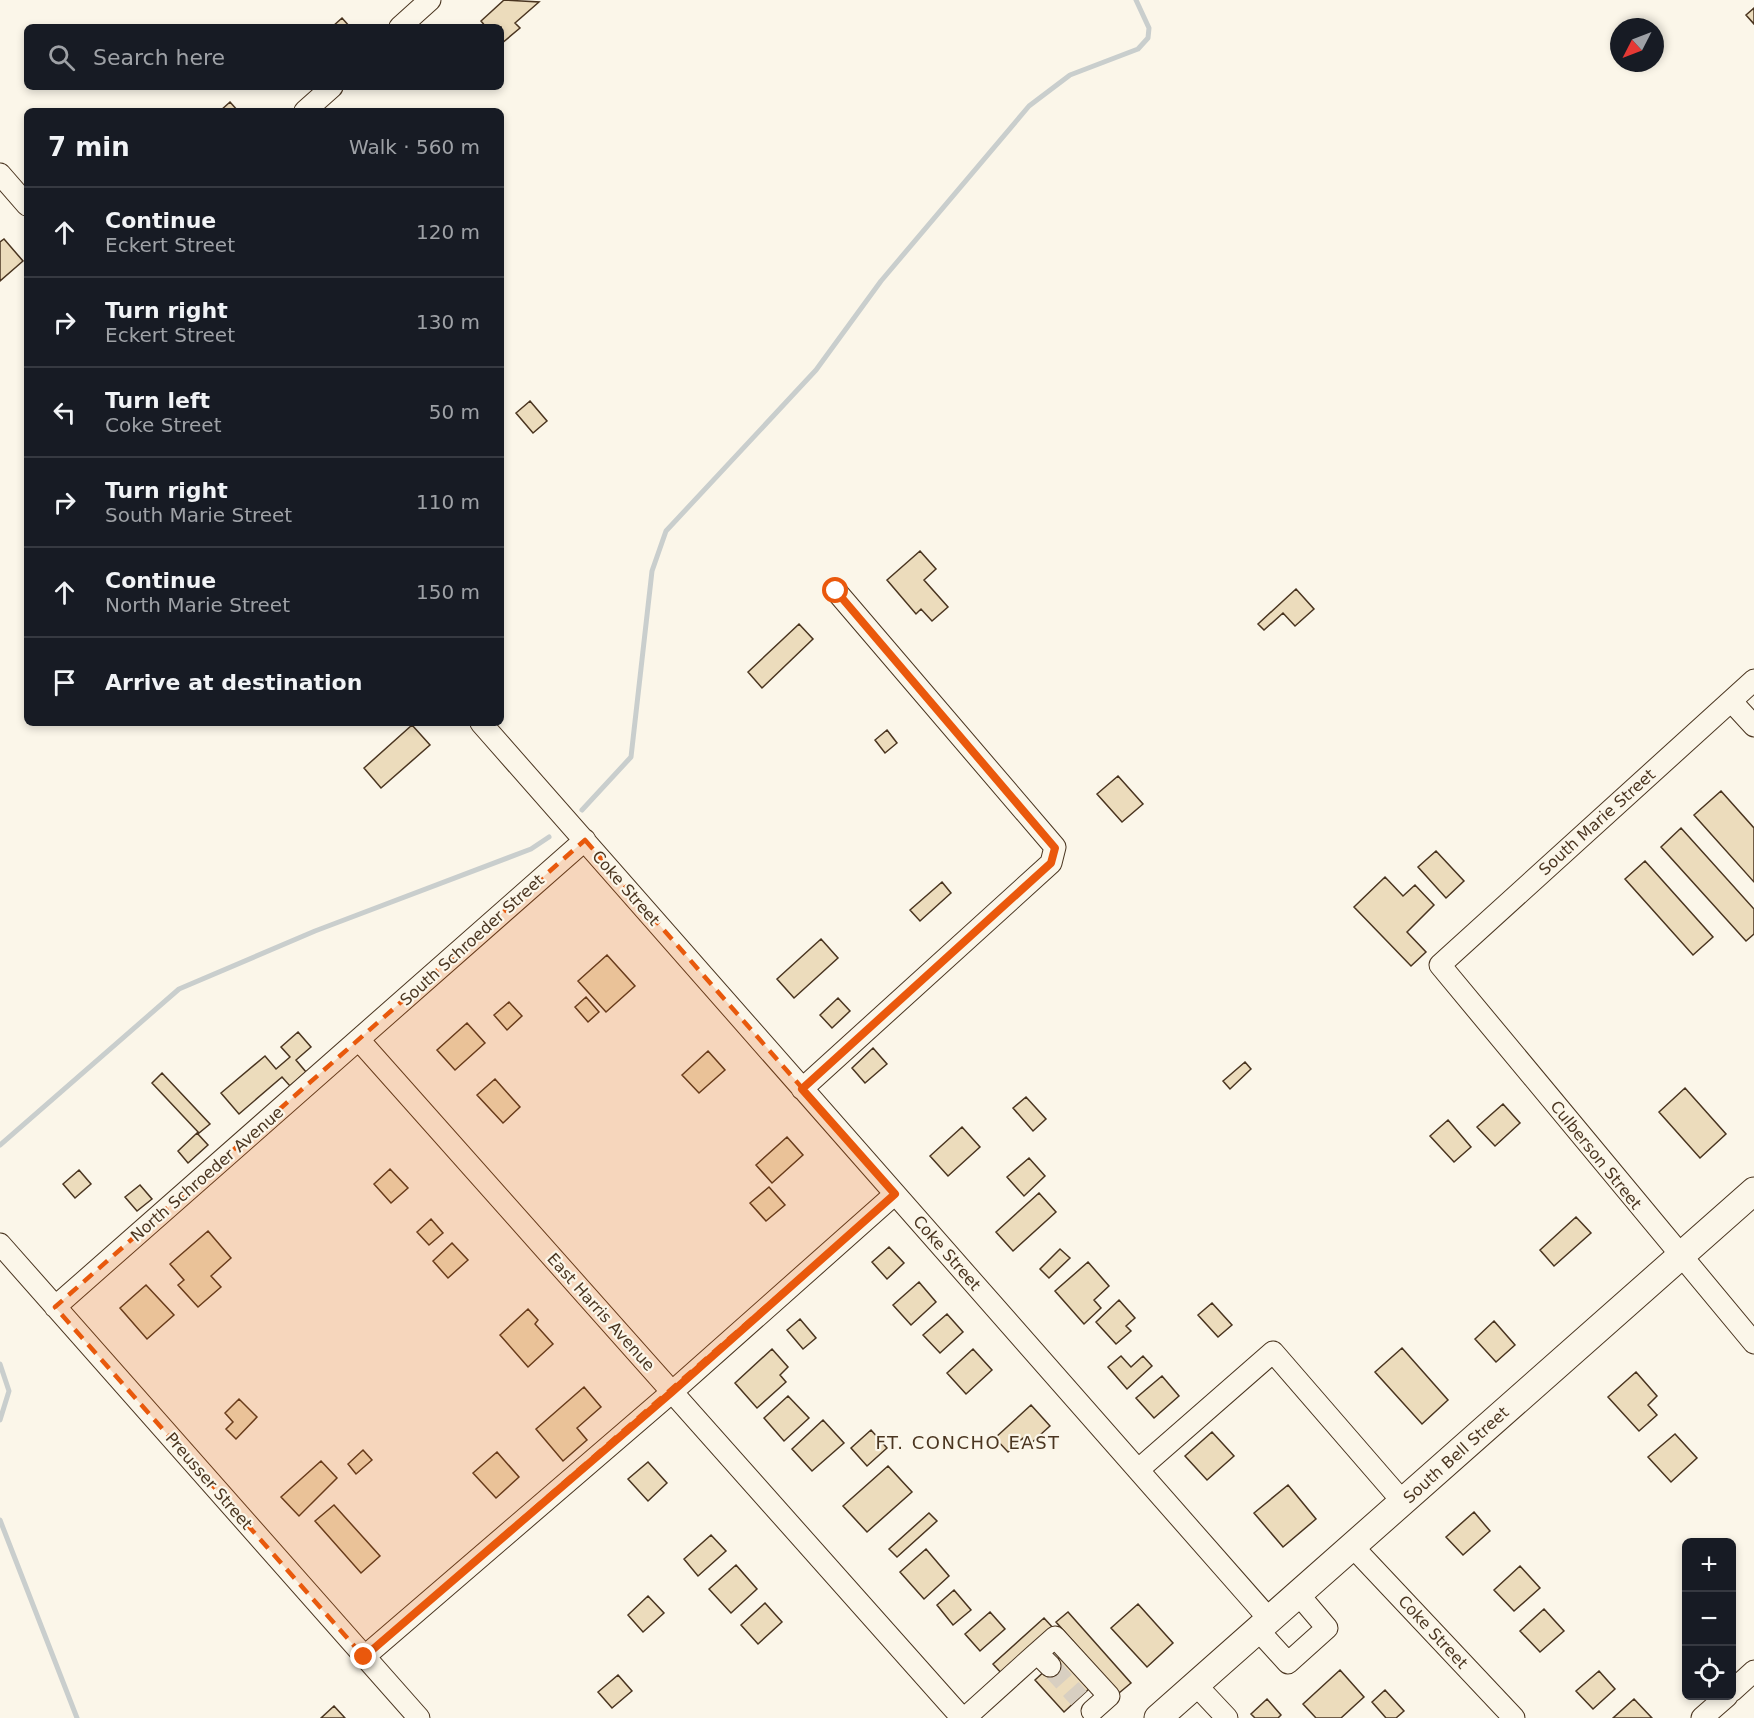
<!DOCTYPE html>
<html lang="en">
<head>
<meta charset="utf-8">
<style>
	:root { --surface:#171b24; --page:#242831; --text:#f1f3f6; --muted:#9ea1a6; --line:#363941 }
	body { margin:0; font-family:"DejaVu Sans",sans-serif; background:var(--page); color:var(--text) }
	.controls { position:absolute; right:18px; bottom:18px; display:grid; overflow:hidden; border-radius:9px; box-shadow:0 3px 9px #0003 }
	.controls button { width:54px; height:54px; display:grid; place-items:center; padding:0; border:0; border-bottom:2px solid var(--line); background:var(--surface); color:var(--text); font:30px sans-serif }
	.compass { position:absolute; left:1610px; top:18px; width:54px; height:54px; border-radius:50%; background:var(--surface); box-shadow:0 3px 9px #0003; rotate:228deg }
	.stop { position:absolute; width:18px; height:18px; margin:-14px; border:4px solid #ea580c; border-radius:50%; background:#fff }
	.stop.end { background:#ea580c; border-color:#fff; box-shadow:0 2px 6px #0008 }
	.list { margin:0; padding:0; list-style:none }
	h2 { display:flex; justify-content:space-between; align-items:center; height:78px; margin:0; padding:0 24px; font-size:26px }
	h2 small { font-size:20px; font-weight:400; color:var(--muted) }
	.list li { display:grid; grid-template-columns:39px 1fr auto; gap:18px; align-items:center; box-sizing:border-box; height:90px; padding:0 24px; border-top:2px solid var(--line) }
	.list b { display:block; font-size:22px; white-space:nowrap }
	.list p { margin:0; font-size:20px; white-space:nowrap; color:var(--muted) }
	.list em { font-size:20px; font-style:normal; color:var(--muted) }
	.icon { flex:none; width:33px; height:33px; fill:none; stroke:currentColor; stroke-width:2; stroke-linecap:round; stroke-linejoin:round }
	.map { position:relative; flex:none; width:1754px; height:1718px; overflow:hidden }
	.search { position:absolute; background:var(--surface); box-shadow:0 3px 9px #0003; left:24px; top:24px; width:480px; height:66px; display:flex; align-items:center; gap:15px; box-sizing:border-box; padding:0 21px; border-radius:9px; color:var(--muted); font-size:22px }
	.panel { position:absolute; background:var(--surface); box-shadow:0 3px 9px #0003; left:24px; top:108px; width:480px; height:618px; border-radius:9px }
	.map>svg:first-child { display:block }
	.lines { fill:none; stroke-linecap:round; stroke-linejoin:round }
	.stream { stroke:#c9cecd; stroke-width:5 }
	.building { fill:#ecdcbc; stroke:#4a3520; stroke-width:1.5 }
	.minor-tunnel { stroke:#d8cfc1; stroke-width:21; stroke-dasharray:21 10; stroke-linecap:butt }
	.minor-casing { stroke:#4a3520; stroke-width:23 }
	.major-casing { stroke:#4a3520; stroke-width:29 }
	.minor { stroke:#fbf6e9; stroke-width:21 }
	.major { stroke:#fbf6e9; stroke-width:27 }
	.route { stroke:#ea580c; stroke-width:8 }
	.marked { fill:#e8590c; fill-opacity:0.2; stroke:#e8590c; stroke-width:4.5; stroke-dasharray:12 8; stroke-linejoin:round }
	.labels { text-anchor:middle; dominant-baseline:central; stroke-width:4.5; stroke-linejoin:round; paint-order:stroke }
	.street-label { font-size:16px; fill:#4a3520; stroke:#fbf6e9 }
	.neighbourhood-label { font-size:18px; letter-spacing:1.5px; fill:#4a3520; stroke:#fbf6e9 }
</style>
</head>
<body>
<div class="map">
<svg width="1754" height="1718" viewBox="0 0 1754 1718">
	<rect width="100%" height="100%" fill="#fbf6e9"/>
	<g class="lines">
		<!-- stream -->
		<path class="stream" d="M 582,810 L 631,757 L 652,571 L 666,531 L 816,370 L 881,281 L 1029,106 L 1070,75 L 1138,49 L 1148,38 L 1149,28 L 1136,0
			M 0,1145 L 179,989 L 315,931 L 531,849 L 549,837
			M 0,1364 L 9,1391 L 0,1420
			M 0,1520 L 77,1718"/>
	</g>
	<!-- building -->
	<path class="building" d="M 504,0 L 539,2 L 515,23 L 520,28 L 501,44 L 501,27 L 486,27 L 481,21 Z
		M 1754,8 L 1754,24 L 1746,15 Z
		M 342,18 L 350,27 L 332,27 Z
		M 230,102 L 238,111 L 220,111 Z
		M 4,239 L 23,261 L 0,281 L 0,242 Z
		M 530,401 L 547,421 L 533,433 L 516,413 Z
		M 920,551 L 936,569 L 924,580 L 948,607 L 932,621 L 921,609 L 916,614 L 887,580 Z
		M 1296,589 L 1314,609 L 1295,626 L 1283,613 L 1264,630 L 1258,624 Z
		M 799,624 L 813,639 L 762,688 L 748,672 Z
		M 412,725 L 430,745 L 381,788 L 364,768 Z
		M 887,730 L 897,743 L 885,753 L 875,740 Z
		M 1118,776 L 1143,804 L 1122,822 L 1097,794 Z
		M 1721,791 L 1754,828 L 1754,882 L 1694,815 Z
		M 1681,828 L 1754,909 L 1754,934 L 1746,941 L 1661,847 Z
		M 1436,851 L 1464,881 L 1446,898 L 1418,867 Z
		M 1645,861 L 1713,937 L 1693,955 L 1625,879 Z
		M 1385,877 L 1403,896 L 1415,885 L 1434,905 L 1407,932 L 1426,952 L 1411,966 L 1354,907 Z
		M 942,882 L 951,893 L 920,921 L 910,910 Z
		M 821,939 L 838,958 L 794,998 L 777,979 Z
		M 607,955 L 635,986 L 606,1012 L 578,981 Z
		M 586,997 L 599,1012 L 588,1022 L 575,1007 Z
		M 838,998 L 850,1011 L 832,1028 L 820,1015 Z
		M 509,1002 L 522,1016 L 507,1030 L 494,1015 Z
		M 467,1023 L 485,1043 L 455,1070 L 437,1050 Z
		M 298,1032 L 311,1047 L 296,1060 L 306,1072 L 290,1086 L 282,1077 L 239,1114 L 221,1093 L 265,1056 L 276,1069 L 290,1057 L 281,1047 Z
		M 873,1048 L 887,1064 L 865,1083 L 852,1068 Z
		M 708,1051 L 725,1070 L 699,1093 L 682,1075 Z
		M 1245,1062 L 1251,1069 L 1230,1089 L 1223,1081 Z
		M 162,1073 L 210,1124 L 199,1133 L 152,1083 Z
		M 495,1079 L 520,1107 L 503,1123 L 477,1095 Z
		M 1685,1088 L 1726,1134 L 1700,1158 L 1659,1112 Z
		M 1026,1097 L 1046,1119 L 1033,1131 L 1013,1108 Z
		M 1503,1104 L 1520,1123 L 1495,1146 L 1477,1127 Z
		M 1448,1120 L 1471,1147 L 1454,1162 L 1430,1136 Z
		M 962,1127 L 980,1147 L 948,1176 L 930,1156 Z
		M 197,1133 L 208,1145 L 188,1163 L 178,1151 Z
		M 787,1137 L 803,1155 L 772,1183 L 756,1165 Z
		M 1029,1158 L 1045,1176 L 1024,1196 L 1007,1177 Z
		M 390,1169 L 408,1188 L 391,1203 L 374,1184 Z
		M 79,1170 L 91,1184 L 75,1198 L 63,1184 Z
		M 140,1185 L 152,1199 L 137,1211 L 125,1197 Z
		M 769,1187 L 785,1205 L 766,1221 L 750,1203 Z
		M 1039,1193 L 1056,1212 L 1013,1251 L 996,1232 Z
		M 1576,1217 L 1591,1233 L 1554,1266 L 1540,1250 Z
		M 431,1219 L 443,1233 L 429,1245 L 417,1232 Z
		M 208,1231 L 231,1258 L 211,1276 L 221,1287 L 198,1307 L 178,1285 L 184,1280 L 170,1264 Z
		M 452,1243 L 468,1260 L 448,1278 L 433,1261 Z
		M 889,1247 L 904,1263 L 887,1279 L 872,1262 Z
		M 1060,1249 L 1070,1258 L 1049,1278 L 1040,1269 Z
		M 1088,1262 L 1109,1286 L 1094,1300 L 1101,1308 L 1084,1324 L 1055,1291 Z
		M 919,1282 L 936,1302 L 911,1325 L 893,1305 Z
		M 146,1285 L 174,1315 L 147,1339 L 120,1308 Z
		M 1119,1300 L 1135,1318 L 1126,1326 L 1131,1331 L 1116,1344 L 1096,1322 Z
		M 1212,1303 L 1232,1325 L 1218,1337 L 1198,1315 Z
		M 528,1309 L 538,1320 L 535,1324 L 553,1344 L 528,1367 L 500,1335 Z
		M 947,1314 L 963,1332 L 940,1353 L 923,1335 Z
		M 800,1319 L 816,1338 L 803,1349 L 787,1330 Z
		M 1494,1321 L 1515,1345 L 1496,1362 L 1475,1339 Z
		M 1402,1348 L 1448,1400 L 1422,1424 L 1375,1372 Z
		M 772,1349 L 788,1367 L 780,1375 L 786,1382 L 757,1408 L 735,1383 Z
		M 973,1349 L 992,1370 L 966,1394 L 947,1373 Z
		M 1121,1356 L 1131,1367 L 1143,1356 L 1152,1366 L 1127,1389 L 1108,1367 Z
		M 1636,1372 L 1657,1396 L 1648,1405 L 1657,1415 L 1639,1431 L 1608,1397 Z
		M 1162,1376 L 1179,1396 L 1154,1418 L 1136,1398 Z
		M 584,1387 L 601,1407 L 577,1428 L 587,1440 L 563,1461 L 536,1429 Z
		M 788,1396 L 809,1418 L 784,1441 L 764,1418 Z
		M 239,1399 L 257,1417 L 236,1439 L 226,1429 L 233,1422 L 225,1413 Z
		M 1031,1405 L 1050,1426 L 1029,1445 L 1023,1438 L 1008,1452 L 995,1438 Z
		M 823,1420 L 844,1443 L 812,1471 L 792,1449 Z
		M 871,1430 L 887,1448 L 867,1466 L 851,1448 Z
		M 1212,1432 L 1234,1456 L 1207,1480 L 1185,1456 Z
		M 1675,1434 L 1697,1458 L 1671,1482 L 1648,1457 Z
		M 363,1450 L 372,1460 L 356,1474 L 348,1464 Z
		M 497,1452 L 519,1477 L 496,1498 L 473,1473 Z
		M 321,1461 L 337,1478 L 299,1516 L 281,1497 Z
		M 648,1462 L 667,1483 L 648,1501 L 628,1479 Z
		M 888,1466 L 912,1492 L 867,1532 L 843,1506 Z
		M 1288,1485 L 1316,1519 L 1283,1547 L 1254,1513 Z
		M 334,1505 L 380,1556 L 361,1573 L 315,1521 Z
		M 1474,1512 L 1490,1531 L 1463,1555 L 1446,1537 Z
		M 929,1513 L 937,1521 L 897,1557 L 889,1549 Z
		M 711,1535 L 726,1551 L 698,1576 L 684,1559 Z
		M 926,1549 L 949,1576 L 924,1599 L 900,1572 Z
		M 736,1565 L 757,1589 L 731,1613 L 709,1589 Z
		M 1520,1566 L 1540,1588 L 1514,1611 L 1494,1590 Z
		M 954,1590 L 971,1610 L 953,1625 L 937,1605 Z
		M 648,1596 L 664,1613 L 643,1632 L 628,1615 Z
		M 765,1603 L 782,1622 L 758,1644 L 741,1625 Z
		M 1138,1604 L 1173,1643 L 1147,1667 L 1111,1628 Z
		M 1544,1609 L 1564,1631 L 1540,1652 L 1520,1631 Z
		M 990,1612 L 1005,1629 L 980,1651 L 965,1634 Z
		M 1068,1612 L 1131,1683 L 1119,1693 L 1056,1622 Z
		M 1044,1618 L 1054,1629 L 1003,1675 L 993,1664 Z
		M 1061,1656 L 1090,1688 L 1064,1712 L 1035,1680 Z
		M 1340,1670 L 1364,1697 L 1341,1718 L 1316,1718 L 1303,1704 Z
		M 1599,1671 L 1615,1689 L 1593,1709 L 1576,1691 Z
		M 618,1675 L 632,1691 L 612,1708 L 598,1692 Z
		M 1385,1690 L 1404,1711 L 1396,1718 L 1386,1718 L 1372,1702 Z
		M 1267,1699 L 1281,1715 L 1278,1718 L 1255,1718 L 1251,1714 Z
		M 1634,1699 L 1652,1718 L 1613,1718 Z
		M 334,1706 L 345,1718 L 321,1718 Z"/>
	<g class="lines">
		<!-- minor-tunnel -->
		<path class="minor-tunnel" d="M 1050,1666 L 1079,1698"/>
		<!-- minor casing -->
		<g class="minor-casing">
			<path id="minor" d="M 400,27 L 430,0
				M 305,111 L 332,87
				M 0,174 L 27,205
				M 1754,680 L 1440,965 L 1754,1343
				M 1731,701 L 1754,726
				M 481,723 L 1270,1620
				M 359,1040 L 962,1718
				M 802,1089 L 1051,863 L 1055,847 L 836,591
				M 0,1244 L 419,1718
				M 55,1307 L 585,840
				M 1138,1470 L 1273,1352 L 1403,1502
				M 1353,1547 L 1514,1718
				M 1258,1630 L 1288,1663 L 1327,1628 L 1299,1595
				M 1037,1653 L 1055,1637 L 1109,1696 L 1092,1711
				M 364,1657 L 672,1392 L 895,1194
				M 1196,1685 L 1227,1718
				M 1732,1691 L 1754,1671
				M 965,1718 L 1037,1653 L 1050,1666
				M 1702,1718 L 1727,1696"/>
		</g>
		<!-- major casing -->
		<g class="major-casing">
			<path id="major" d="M 1158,1718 L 1754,1191"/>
		</g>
		<!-- minor -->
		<use href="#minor" class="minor"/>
		<!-- major -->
		<use href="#major" class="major"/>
	</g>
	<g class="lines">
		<!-- route -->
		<path class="route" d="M 364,1657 L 672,1392 L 895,1194 L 802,1089 L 1051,863 L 1055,848 L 836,591"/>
	</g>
	<!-- marked area -->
	<path class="marked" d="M 585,840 L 895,1194 L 364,1657 L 55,1307 Z"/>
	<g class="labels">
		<!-- street labels -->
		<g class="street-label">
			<text transform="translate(1597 822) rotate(-42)">South Marie Street</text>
			<text transform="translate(626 888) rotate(49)">Coke Street</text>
			<text transform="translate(472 940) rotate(-42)">South Schroeder Street</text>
			<text transform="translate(1596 1155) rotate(51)">Culberson Street</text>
			<text transform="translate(207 1174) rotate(-41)">North Schroeder Avenue</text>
			<text transform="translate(947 1253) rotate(49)">Coke Street</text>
			<text transform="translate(601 1312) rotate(48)">East Harris Avenue</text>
			<text transform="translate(1456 1455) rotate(-42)">South Bell Street</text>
			<text transform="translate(209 1481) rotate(49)">Preusser Street</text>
			<text transform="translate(1433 1632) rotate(47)">Coke Street</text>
		</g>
		<!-- neighbourhood labels -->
		<g class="neighbourhood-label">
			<text x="968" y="1442">FT. CONCHO EAST</text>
		</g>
	</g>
</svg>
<div class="controls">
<button>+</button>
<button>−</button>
<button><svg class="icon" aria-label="locate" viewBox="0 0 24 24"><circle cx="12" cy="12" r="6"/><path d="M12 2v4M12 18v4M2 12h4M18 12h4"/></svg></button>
</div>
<svg class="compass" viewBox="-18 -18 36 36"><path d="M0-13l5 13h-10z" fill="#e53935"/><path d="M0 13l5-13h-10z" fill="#9ea1a6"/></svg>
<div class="stop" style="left:836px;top:591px"></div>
<div class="stop end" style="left:364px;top:1657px"></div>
<div class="search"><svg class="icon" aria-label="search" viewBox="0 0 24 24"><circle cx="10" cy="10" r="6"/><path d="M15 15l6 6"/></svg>Search here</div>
<section class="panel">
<h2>7 min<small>Walk · 560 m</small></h2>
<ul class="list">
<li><svg class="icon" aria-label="ahead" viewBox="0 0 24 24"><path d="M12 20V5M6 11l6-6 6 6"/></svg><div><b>Continue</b><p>Eckert Street</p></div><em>120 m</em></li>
<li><svg class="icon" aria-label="right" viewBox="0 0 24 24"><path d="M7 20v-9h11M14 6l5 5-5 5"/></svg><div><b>Turn right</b><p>Eckert Street</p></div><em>130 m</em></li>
<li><svg class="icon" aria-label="left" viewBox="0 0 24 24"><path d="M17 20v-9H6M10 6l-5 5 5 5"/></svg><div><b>Turn left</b><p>Coke Street</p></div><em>50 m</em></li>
<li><svg class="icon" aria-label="right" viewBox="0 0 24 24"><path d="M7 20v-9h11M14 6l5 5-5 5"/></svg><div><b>Turn right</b><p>South Marie Street</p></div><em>110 m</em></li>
<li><svg class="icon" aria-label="ahead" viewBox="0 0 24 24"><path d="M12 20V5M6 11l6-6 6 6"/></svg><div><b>Continue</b><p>North Marie Street</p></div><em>150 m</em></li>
<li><svg class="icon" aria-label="arrive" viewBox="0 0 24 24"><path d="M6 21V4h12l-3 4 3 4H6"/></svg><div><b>Arrive at destination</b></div></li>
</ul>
</section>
</div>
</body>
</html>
